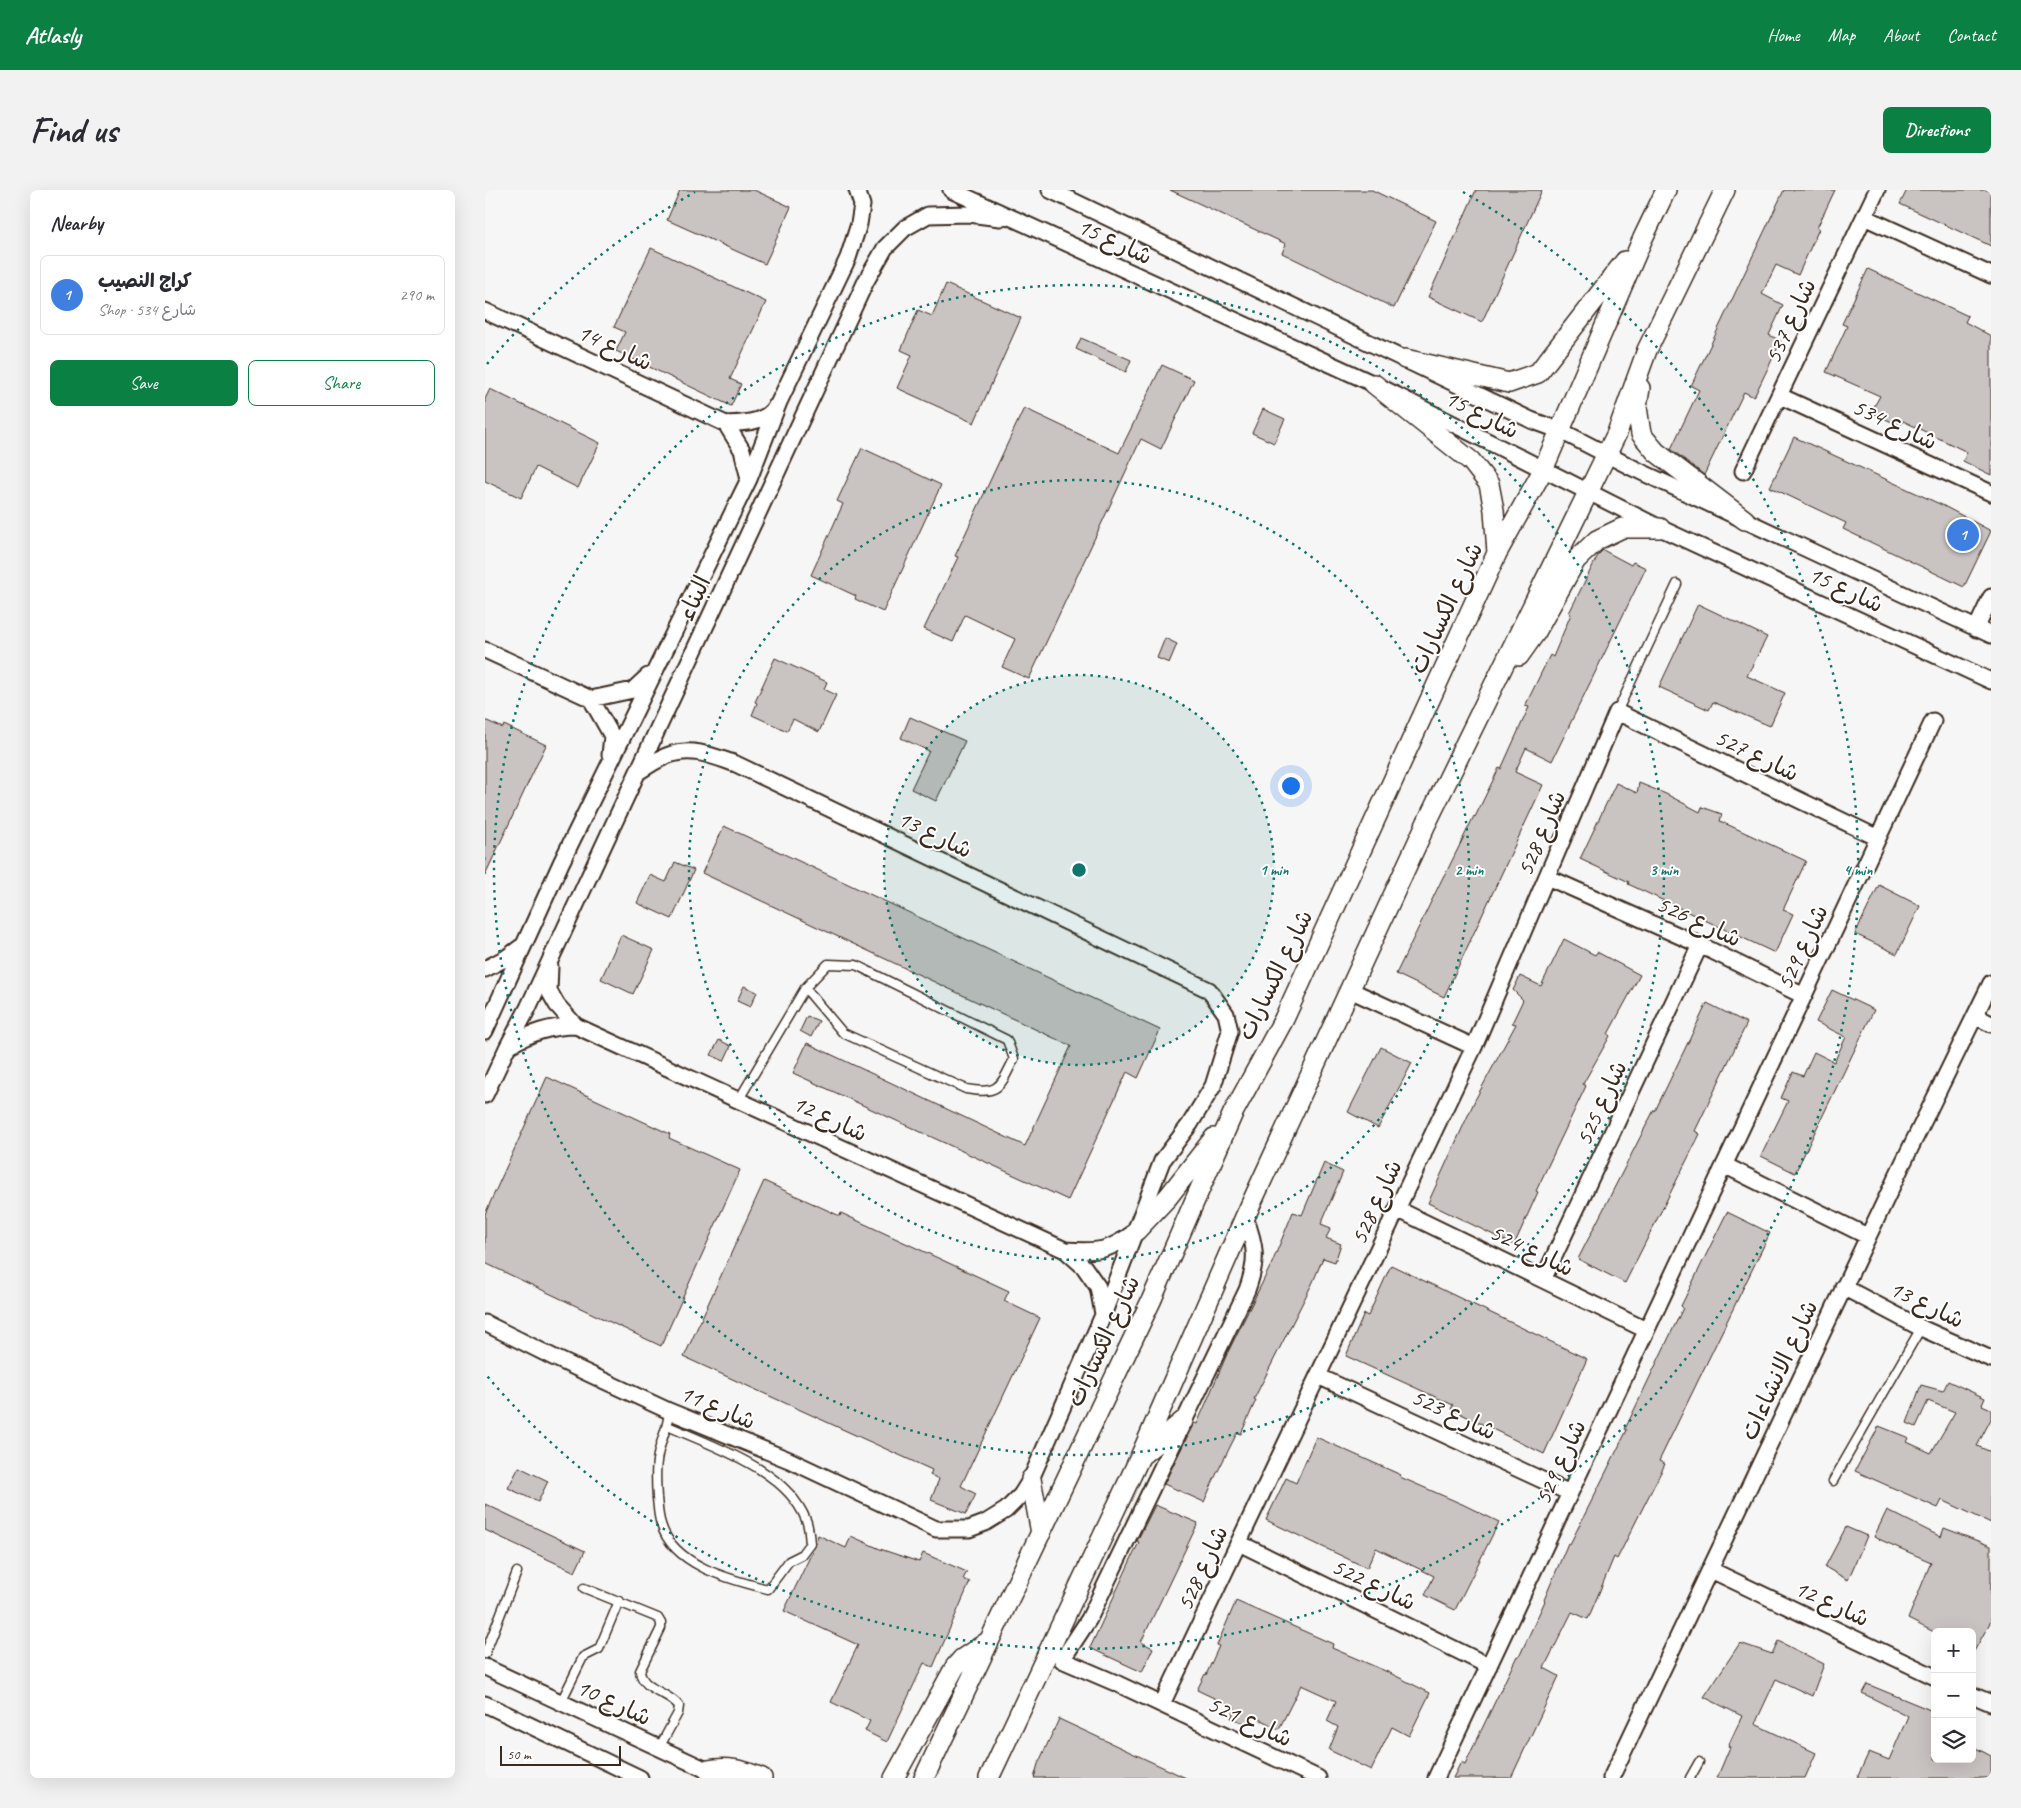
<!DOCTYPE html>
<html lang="en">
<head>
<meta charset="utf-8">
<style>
	:root { --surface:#fff; --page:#f2f2f3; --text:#2b2b33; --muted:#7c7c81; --line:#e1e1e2; --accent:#0b8043 }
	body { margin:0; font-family:Caveat,"Playpen Sans Arabic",sans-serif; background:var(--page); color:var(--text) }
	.controls { position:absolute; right:15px; bottom:15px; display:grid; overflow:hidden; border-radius:8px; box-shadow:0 5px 20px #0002 }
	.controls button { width:45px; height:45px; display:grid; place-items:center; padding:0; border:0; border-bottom:1px solid var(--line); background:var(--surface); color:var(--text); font:25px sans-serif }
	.scale { position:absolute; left:15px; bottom:12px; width:121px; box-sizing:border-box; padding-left:5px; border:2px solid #3b2a1e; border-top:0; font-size:14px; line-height:18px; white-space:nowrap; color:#3b2a1e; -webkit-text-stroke:4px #fff; paint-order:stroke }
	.you { position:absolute; left:805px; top:595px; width:18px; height:18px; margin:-12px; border:4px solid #fff; border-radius:50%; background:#1a73e8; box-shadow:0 0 0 8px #1a73e833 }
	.badge { display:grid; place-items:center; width:32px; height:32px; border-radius:50%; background:var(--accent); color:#fff; font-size:16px; font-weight:700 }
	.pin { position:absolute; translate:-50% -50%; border:2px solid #fff; box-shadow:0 1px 5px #0006 }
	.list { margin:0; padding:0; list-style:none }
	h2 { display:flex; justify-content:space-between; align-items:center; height:65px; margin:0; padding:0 20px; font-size:21px }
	h2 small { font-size:16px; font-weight:400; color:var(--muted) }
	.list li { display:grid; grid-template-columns:32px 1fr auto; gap:15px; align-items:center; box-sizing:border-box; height:80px; margin:0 10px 10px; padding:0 10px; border:1px solid var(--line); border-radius:8px }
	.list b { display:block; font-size:19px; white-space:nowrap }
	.list p { margin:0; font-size:16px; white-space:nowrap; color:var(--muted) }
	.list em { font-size:16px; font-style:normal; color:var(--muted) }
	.actions { display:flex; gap:10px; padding:15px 20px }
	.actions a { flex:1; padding:11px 0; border:1px solid var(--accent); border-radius:8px; text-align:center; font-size:18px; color:var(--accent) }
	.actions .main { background:var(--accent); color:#fff }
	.icon { flex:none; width:28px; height:28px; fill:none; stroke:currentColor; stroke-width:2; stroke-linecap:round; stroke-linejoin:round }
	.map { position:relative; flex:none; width:1506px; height:1588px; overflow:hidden; border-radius:8px }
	header { display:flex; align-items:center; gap:30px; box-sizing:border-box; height:70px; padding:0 25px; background:var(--accent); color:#fff }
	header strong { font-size:24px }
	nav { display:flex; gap:28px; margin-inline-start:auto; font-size:18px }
	.intro { display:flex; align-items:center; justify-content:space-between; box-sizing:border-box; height:120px; padding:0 30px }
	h1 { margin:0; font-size:35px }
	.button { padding:12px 22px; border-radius:8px; background:var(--accent); color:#fff; font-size:18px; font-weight:700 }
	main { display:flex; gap:30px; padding:0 30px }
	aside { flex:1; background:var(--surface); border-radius:8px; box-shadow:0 5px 20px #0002 }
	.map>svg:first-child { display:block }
	.building { fill:#c9c3c1; stroke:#3b2a1e }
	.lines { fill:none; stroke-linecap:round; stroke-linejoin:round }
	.service-casing { stroke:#3b2a1e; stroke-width:11 }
	.minor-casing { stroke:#3b2a1e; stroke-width:19 }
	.tertiary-casing { stroke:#3b2a1e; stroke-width:22 }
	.service { stroke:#fff; stroke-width:8 }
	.minor { stroke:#fff; stroke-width:15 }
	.tertiary { stroke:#fff; stroke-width:19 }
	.ring { fill:none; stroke:#0f766e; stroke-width:2.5; stroke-dasharray:2.5 5 }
	.labels { text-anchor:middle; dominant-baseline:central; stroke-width:4; stroke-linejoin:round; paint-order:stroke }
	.street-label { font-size:24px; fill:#3b2a1e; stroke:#fff }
	.centre { fill:#0f766e; stroke:#fff; stroke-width:2.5 }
	.ring-label { font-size:15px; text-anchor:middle; font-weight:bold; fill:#0f766e; stroke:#fff; stroke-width:4; stroke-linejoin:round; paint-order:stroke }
</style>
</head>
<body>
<header>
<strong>Atlasly</strong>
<nav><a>Home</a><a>Map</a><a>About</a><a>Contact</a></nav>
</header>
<div class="intro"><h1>Find us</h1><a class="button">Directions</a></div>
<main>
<aside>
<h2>Nearby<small></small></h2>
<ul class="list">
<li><span class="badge" style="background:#3f7fe0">1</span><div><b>كراج النصيب</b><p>Shop · شارع 534</p></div><em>290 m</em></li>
</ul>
<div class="actions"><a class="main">Save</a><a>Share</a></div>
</aside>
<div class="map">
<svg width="1506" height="1588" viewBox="0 0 1506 1588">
	<rect width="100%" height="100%" fill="#f7f6f6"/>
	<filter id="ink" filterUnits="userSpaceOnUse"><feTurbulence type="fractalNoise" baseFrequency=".02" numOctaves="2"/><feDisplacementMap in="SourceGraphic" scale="10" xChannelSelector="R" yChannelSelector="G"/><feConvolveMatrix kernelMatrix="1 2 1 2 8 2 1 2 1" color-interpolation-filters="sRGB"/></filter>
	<g filter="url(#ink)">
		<!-- building -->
		<path class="building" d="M 195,0 L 269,0 L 306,17 L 280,74 L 182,30 Z
			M 685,0 L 887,0 L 951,31 L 909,118 L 797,63 L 801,54 Z
			M 991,0 L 1057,0 L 997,132 L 943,107 Z
			M 1299,0 L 1350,0 L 1332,38 L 1334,39 L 1313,85 L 1291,75 L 1277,104 L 1298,115 L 1284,145 L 1296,151 L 1269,207 L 1259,202 L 1219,285 L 1186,259 L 1214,200 L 1206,196 Z
			M 1422,0 L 1506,0 L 1506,56 L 1415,14 Z
			M 166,58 L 281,112 L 245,189 L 256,194 L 246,216 L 131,161 L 140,142 L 129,137 Z
			M 1383,79 L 1483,126 L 1480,132 L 1506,146 L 1506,285 L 1478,271 L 1482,262 L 1418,231 L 1415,236 L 1386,222 L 1395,206 L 1341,182 L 1362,136 L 1357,134 Z
			M 461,94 L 536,128 L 489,233 L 412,198 L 427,165 L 416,160 L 433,120 L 447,126 Z
			M 596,148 L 646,170 L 641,182 L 591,159 Z
			M 677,175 L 709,190 L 676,259 L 656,249 L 544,489 L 517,477 L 530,449 L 480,425 L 468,452 L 439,439 L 473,367 L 470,366 L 539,218 L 634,263 Z
			M 5,199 L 115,253 L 93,298 L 51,277 L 36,308 L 0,291 L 0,209 Z
			M 778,219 L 800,229 L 789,253 L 767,243 Z
			M 1309,247 L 1457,315 L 1506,341 L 1479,397 L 1358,339 L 1361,333 L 1285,297 Z
			M 377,258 L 456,295 L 398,422 L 370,409 L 371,406 L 326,385 L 358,314 L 352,311 Z
			M 1118,360 L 1146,375 L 1148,372 L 1161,378 L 1067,571 L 1041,558 L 1030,582 L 1058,595 L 959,807 L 911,784 L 959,685 L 960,685 L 989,626 L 990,627 L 1014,578 L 1016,579 L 1044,517 L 1040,516 L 1065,465 L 1068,467 L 1086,424 L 1084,423 L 1113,365 Z
			M 1213,414 L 1282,447 L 1262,486 L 1300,503 L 1285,536 L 1228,512 L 1224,520 L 1174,497 Z
			M 680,448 L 692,454 L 684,473 L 672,468 Z
			M 290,468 L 342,492 L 339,499 L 351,505 L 334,542 L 308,529 L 302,541 L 267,525 L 272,513 L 270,512 Z
			M 425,527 L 480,551 L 451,611 L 426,599 L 444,561 L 416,548 Z
			M 0,530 L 18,538 L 19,535 L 61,555 L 0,685 Z
			M 1131,593 L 1152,603 L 1154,593 L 1181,604 L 1215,622 L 1217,617 L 1237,624 L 1235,631 L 1321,671 L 1298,720 L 1308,724 L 1290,763 L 1143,694 L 1144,692 L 1095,669 Z
			M 239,636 L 675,840 L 653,888 L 642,882 L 583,1010 L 308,883 L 322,853 L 540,956 L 586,856 L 217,683 Z
			M 190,672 L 209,680 L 187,729 L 152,713 L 165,685 L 181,692 Z
			M 1394,695 L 1435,716 L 1412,764 L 1370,744 Z
			M 136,745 L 169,760 L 148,804 L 116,789 Z
			M 1079,749 L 1110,765 L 1112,762 L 1155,785 L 1123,844 L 1125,846 L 1098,894 L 1101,896 L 1051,1001 L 1053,1002 L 1029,1055 L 943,1013 L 990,910 L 1031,834 L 1027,833 L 1038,810 L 1028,800 L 1035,786 L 1056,796 Z
			M 259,796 L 272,802 L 265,817 L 252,811 Z
			M 1347,800 L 1389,820 L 1310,983 L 1276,966 L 1303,911 L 1296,908 L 1308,882 L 1318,886 L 1329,862 L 1349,872 L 1361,847 L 1331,832 Z
			M 1222,813 L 1262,833 L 1210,941 L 1215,944 L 1140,1093 L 1093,1069 L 1169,920 L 1170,921 Z
			M 322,826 L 334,831 L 326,847 L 315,841 Z
			M 234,850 L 246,856 L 239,871 L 226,865 Z
			M 896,857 L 927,873 L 893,938 L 863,922 Z
			M 62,887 L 185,944 L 184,948 L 255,980 L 176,1156 L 0,1073 L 0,1024 Z
			M 839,973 L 858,982 L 836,1034 L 846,1038 L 841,1048 L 856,1054 L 850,1072 L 838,1068 L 828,1092 L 769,1209 L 771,1210 L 756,1244 L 752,1243 L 731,1285 L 719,1312 L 679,1294 L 709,1233 L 712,1234 L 742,1164 L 787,1073 L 808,1022 L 817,1025 Z
			M 279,991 L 355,1026 L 356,1023 L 524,1101 L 519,1111 L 555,1128 L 476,1296 L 491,1304 L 481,1324 L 446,1310 L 454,1289 L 445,1285 L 447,1280 L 199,1167 Z
			M 1242,1022 L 1285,1043 L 1174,1271 L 1180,1274 L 1132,1369 L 1129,1367 L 1103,1429 L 1087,1422 L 1059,1478 L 1074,1486 L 1026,1588 L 968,1588 L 976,1572 L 980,1574 L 1032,1466 L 1034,1467 L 1060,1411 L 1059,1410 L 1083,1353 L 1085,1354 L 1142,1240 L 1140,1239 L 1198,1118 L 1196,1116 Z
			M 906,1075 L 1102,1169 L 1059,1264 L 966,1219 L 968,1215 L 861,1166 L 879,1124 L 883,1126 Z
			M 1463,1191 L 1500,1208 L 1497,1215 L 1506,1219 L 1506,1229 L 1492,1256 L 1506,1262 L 1506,1333 L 1457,1310 L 1453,1318 L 1370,1281 L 1394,1236 L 1424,1248 L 1422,1252 L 1446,1263 L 1470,1222 L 1443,1211 L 1431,1237 L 1422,1233 L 1436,1195 L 1458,1201 Z
			M 831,1247 L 916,1285 L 915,1287 L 977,1314 L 1014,1332 L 970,1420 L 940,1405 L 949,1386 L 891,1358 L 882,1378 L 781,1330 L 801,1288 L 811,1293 Z
			M 34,1277 L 63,1291 L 53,1312 L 23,1298 Z
			M 0,1314 L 100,1361 L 90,1382 L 0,1340 Z
			M 670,1315 L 713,1333 L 656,1452 L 668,1458 L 657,1482 L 605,1458 L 654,1352 L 652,1351 Z
			M 1402,1320 L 1456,1347 L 1459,1338 L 1506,1356 L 1506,1431 L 1487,1465 L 1487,1442 L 1449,1442 L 1423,1429 L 1446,1372 L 1389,1347 Z
			M 1361,1337 L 1382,1346 L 1363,1390 L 1340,1377 Z
			M 333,1345 L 361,1358 L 366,1346 L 395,1359 L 434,1372 L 438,1363 L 482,1382 L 478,1389 L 485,1392 L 448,1477 L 439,1473 L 402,1552 L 380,1541 L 385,1531 L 346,1512 L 373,1455 L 299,1421 L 330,1356 Z
			M 751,1411 L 848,1454 L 847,1458 L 905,1483 L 945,1503 L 924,1546 L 907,1537 L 886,1580 L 844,1560 L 853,1537 L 842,1531 L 851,1511 L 816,1495 L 794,1539 L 768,1526 L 765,1535 L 746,1528 L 750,1518 L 712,1500 L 720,1484 L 721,1485 L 734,1456 L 732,1455 Z
			M 1293,1451 L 1339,1474 L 1327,1506 L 1291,1489 L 1270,1534 L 1331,1563 L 1320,1588 L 1232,1588 L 1245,1557 L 1243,1556 L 1257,1526 L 1219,1507 L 1255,1453 L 1287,1464 Z
			M 1382,1494 L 1450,1522 L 1450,1569 L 1487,1569 L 1487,1556 L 1506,1566 L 1506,1588 L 1372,1588 L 1384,1562 L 1404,1570 L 1423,1526 L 1377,1503 Z
			M 574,1529 L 701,1588 L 549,1588 L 553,1574 Z"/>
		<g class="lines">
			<!-- service casing -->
			<g class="service-casing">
				<path id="service" d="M 1132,522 L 1192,394
					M 253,911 L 320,798 L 343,774 L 371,775 L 522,850 L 529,869 C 515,897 514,905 481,899 L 358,843 L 320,798
					M 183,1236 C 229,1257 301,1279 321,1330 C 324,1336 324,1345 325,1353 L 316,1365 L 304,1371 L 283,1399 C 247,1390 188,1376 176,1334 C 173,1326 173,1316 172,1308 C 171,1294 170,1278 173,1265 C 176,1249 183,1238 184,1221
					M 1348,1291 L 1436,1138
					M 99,1398 L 173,1428 L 176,1433 L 176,1438 L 155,1481 C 157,1500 184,1502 194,1516 L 193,1523 L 174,1558
					M 0,1464 L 32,1382
					M 76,1512 L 98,1467 L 114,1459 L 134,1411
					M 1205,1588 L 1214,1572"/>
			</g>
			<!-- minor casing -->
			<g class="minor-casing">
				<path id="minor" d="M 466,0 L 889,194 L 1175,338 L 1506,491
					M 565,0 L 1046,230 L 1076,241 L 1150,279 L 1506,445
					M 1379,27 L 1506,85
					M 0,121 L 241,234 C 258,233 281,233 290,217
					M 1295,206 L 1506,303
					M 241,234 L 257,260 L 264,289
					M 1258,281 L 1392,0
					M 1491,439 L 1506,407
					M 0,460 L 106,509 L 127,546 L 125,565
					M 106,509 L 148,500 L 163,486
					M 1062,687 L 1215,755 L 1319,806
					M 65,776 L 64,801 L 72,815 L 91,836 L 580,1060 L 599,1077 L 613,1097 L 618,1124
					M 0,779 L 21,768 L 36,757
					M 865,800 L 989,857
					M 1490,826 L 1506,834
					M 0,841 L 76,673 L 264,289 L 294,212 L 363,68 L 374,34 L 377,15 L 372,0
					M 23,856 C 46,843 64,836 91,836
					M 0,905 L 23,856 L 43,818 L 381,91 L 400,58 L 420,38 L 443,25 L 484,24 L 515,28
					M 1239,975 L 1382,1046
					M 912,1019 L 1161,1140
					M 760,1027 C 771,1056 773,1070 762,1100 L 604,1429 L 577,1470 L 633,1494 L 833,1588
					M 580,1060 C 614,1062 623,1062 651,1041
					M 1058,1090 L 1215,755
					M 1358,1097 L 1436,1138 L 1506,1169
					M 0,1133 L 70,1168 L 184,1221 L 304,1270 L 451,1339 L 484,1339 L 500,1333 L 521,1320 L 536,1305 L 546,1289 L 618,1125 L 677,971 L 705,934 L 728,896 L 745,841 L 741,824 L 724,800 L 251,574 C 230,567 209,557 187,564 C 175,567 163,576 153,582
					M 833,1186 L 1085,1303
					M 754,1353 L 1004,1476
					M 1226,1380 L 1450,1487
					M 0,1477 L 239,1588
					M 1487,1505 L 1506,1513
					M 0,1514 L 155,1588
					M 677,1514 L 989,857 L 1132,522 L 1393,648
					M 951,1588 L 1448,531
					M 1126,1588 L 1418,973 L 1506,793"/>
			</g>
			<!-- tertiary casing -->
			<g class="tertiary-casing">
				<path id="tertiary" d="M 920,169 L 1024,193 L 1053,183 L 1140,71
					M 889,194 L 986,271 L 1004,294 L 1009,320 L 1012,363
					M 1155,198 L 1152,217 L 1156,244 L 1171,262 L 1260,330
					M 1034,466 L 1051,442 L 1091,370 L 1112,350 L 1137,338 L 1175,338
					M 651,1041 L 683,1007 L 729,948
					M 658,1264 L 698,1231
					M 546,1289 L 556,1343
					M 223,1580 C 243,1576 258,1580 277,1588
					M 409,1588 L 470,1477 L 477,1469 L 504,1451
					M 439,1588 L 666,1111 L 748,923 L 799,829 L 1012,363 L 1058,280 L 1158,48 L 1181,0
					M 504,1588 L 655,1267 L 760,1027 L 941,634 L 1132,243 L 1162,160 L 1240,0"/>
			</g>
			<!-- service -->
			<use href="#service" class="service"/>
			<!-- minor -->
			<use href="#minor" class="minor"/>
			<!-- tertiary -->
			<use href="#tertiary" class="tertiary"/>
		</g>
	</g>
	<!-- distance rings -->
	<circle cx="594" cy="680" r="195" fill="#0f766e" fill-opacity=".12"/>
	<g class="ring">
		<circle cx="594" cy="680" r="195"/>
		<circle cx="594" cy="680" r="390"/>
		<circle cx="594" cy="680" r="585"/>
		<path d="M2 174A779 779 0 0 1 210 2M978 2A779 779 0 1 1 2 1186"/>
	</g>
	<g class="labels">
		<!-- street labels -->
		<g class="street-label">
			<text transform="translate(630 51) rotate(25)">شارع 15</text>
			<text transform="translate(1305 131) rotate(-65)">شارع 537</text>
			<text transform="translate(130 157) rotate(25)">شارع 14</text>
			<text transform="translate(997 224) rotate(27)">شارع 15</text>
			<text transform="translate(1410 234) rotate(25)">شارع 534</text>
			<text transform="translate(1361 399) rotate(25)">شارع 15</text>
			<text transform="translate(209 408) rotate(-65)">البناء</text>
			<text transform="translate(961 418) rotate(-65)">شارع الكسارات</text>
			<text transform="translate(1272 565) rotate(26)">شارع 527</text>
			<text transform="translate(1056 643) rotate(-67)">شارع 528</text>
			<text transform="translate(450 644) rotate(26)">شارع 13</text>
			<text transform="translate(1214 731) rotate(25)">شارع 526</text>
			<text transform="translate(1317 757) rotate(-65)">شارع 529</text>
			<text transform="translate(790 785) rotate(-64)">شارع الكسارات</text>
			<text transform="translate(1116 913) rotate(-65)">شارع 525</text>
			<text transform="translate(345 928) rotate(25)">شارع 12</text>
			<text transform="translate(891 1012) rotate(-65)">شارع 528</text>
			<text transform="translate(1047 1060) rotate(26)">شارع 524</text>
			<text transform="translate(1442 1114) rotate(26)">شارع 13</text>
			<text transform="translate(618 1151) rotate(-65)">شارع الكسارات</text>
			<text transform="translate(1294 1180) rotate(-65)">شارع الانشاءات</text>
			<text transform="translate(233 1217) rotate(23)">شارع 11</text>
			<text transform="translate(969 1224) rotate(25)">شارع 523</text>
			<text transform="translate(1075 1272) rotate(-65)">شارع 529</text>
			<text transform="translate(717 1378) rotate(-65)">شارع 528</text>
			<text transform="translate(889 1394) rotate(26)">شارع 522</text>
			<text transform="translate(1347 1413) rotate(25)">شارع 12</text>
			<text transform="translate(129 1512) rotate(25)">شارع 10</text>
			<text transform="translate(765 1531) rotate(25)">شارع 521</text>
		</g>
	</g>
	<circle cx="594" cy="680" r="8" class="centre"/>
	<g class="ring-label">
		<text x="789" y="685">1 min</text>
		<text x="984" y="685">2 min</text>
		<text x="1179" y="685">3 min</text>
		<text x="1373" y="685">4 min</text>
	</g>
</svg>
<div class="controls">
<button>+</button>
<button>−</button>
<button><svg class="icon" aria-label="layers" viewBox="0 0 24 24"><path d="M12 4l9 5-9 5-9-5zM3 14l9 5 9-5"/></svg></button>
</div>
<div class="scale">50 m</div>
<div class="you"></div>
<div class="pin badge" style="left:1478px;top:345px;background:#3f7fe0">1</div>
</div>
</main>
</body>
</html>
